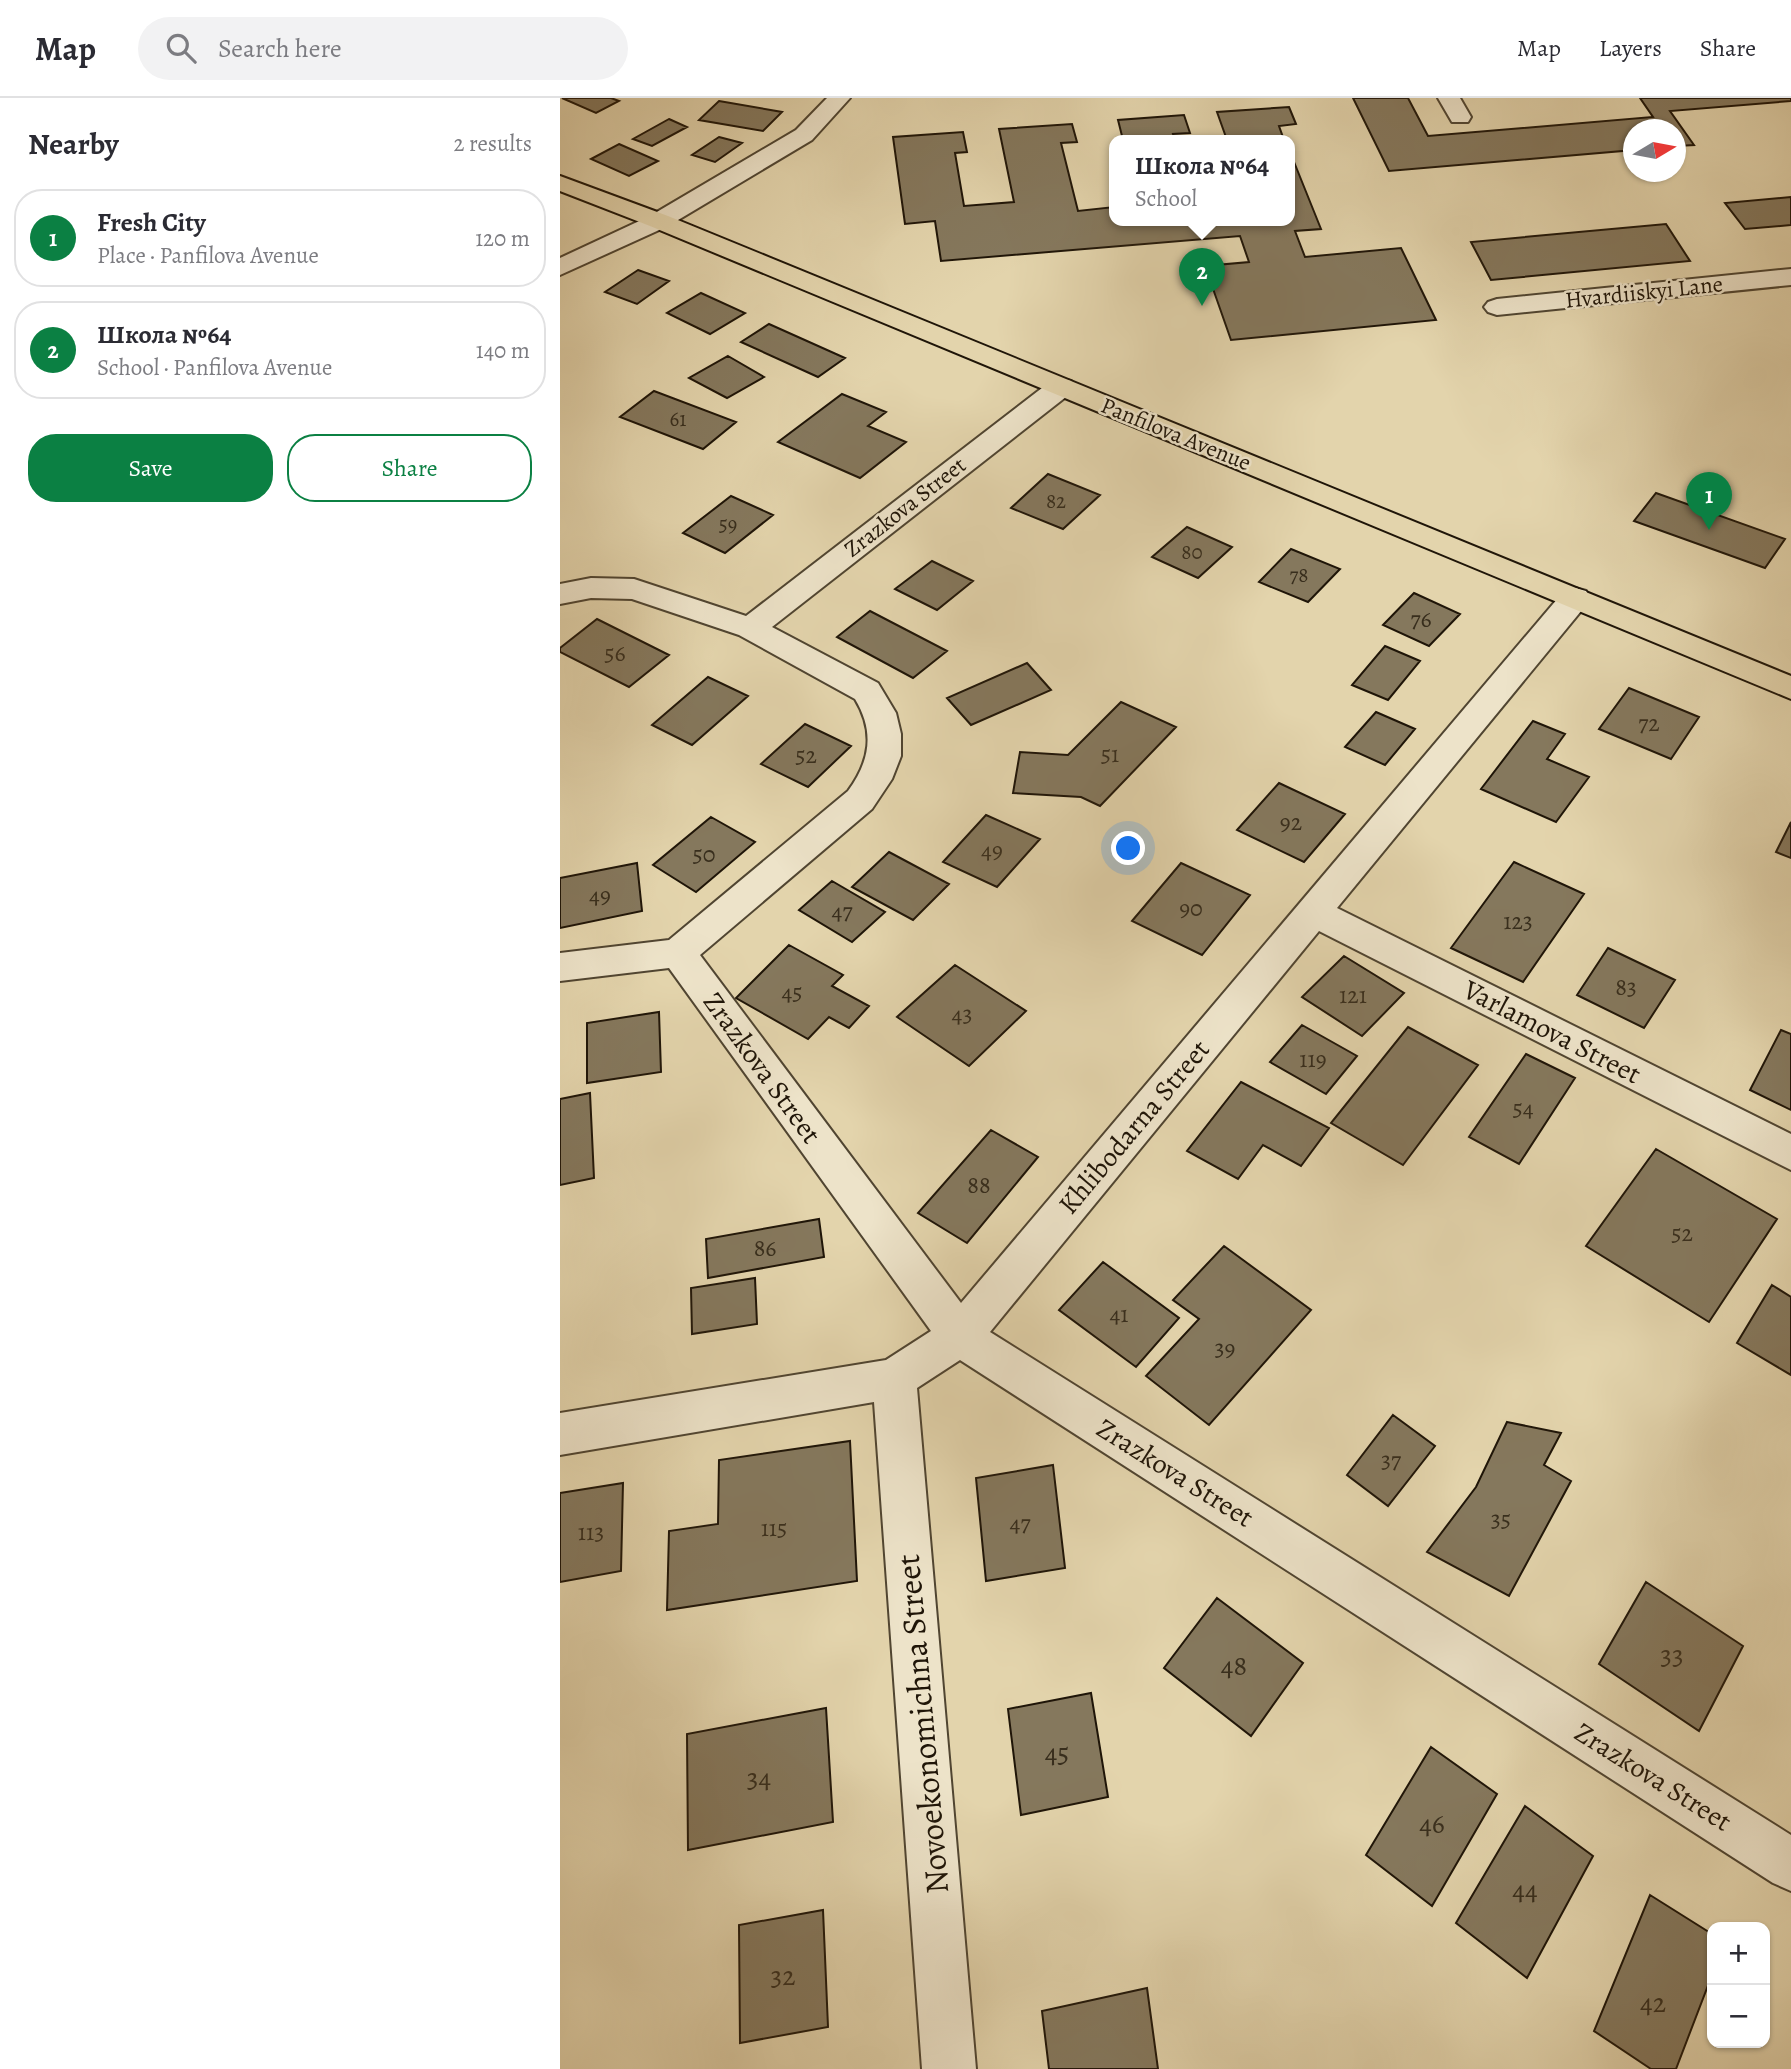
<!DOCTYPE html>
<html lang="en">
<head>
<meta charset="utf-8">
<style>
	:root { --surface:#fff; --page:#f2f2f3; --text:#2b2b33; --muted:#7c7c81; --line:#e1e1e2; --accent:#0b8043 }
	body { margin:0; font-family:Alegreya,serif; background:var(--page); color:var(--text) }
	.controls { position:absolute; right:21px; bottom:21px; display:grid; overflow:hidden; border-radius:14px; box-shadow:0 2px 5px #0004 }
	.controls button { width:63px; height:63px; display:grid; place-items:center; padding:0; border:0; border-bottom:2px solid var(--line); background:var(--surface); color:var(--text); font:35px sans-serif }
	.compass { position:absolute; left:1063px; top:21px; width:63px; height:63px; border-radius:50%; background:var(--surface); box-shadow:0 2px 5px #0004; rotate:80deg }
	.you { position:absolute; left:569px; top:751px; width:24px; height:24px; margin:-18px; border:5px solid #fff; border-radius:50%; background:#1a73e8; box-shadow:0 0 0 10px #1a73e833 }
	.badge { display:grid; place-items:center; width:46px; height:46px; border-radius:50%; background:var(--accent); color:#fff; font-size:23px; font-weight:700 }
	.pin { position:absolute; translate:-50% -58px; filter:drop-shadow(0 2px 4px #0008) }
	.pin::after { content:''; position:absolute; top:37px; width:24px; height:21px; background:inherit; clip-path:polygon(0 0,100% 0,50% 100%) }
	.popup { position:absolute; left:549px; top:37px; width:186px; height:91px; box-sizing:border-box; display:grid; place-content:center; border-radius:14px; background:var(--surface); filter:drop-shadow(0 2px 5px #0005); font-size:23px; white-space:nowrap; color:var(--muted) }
	.popup b { font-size:26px; color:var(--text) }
	.popup::after { content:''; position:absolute; left:50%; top:100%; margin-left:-14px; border:14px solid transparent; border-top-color:var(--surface) }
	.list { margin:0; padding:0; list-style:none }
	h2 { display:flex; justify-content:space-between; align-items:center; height:91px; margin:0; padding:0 28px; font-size:30px }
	h2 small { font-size:23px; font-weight:400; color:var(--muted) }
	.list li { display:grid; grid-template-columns:46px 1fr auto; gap:21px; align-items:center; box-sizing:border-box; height:98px; margin:0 14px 14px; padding:0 14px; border:2px solid var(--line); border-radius:28px }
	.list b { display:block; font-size:26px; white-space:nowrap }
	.list p { margin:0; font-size:23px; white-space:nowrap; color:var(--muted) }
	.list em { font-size:23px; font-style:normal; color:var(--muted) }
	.actions { display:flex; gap:14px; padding:21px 28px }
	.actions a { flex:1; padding:16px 0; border:2px solid var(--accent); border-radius:28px; text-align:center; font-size:24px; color:var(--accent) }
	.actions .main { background:var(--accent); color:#fff }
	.icon { flex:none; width:38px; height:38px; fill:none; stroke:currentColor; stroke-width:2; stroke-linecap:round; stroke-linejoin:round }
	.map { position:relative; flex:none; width:1231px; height:1971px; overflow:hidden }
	header { display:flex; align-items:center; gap:42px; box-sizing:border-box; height:98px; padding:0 35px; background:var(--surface); border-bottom:2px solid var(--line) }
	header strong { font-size:33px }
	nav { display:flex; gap:38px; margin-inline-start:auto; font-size:24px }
	.search { width:490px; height:63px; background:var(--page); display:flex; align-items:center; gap:18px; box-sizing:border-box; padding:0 24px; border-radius:38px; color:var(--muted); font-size:26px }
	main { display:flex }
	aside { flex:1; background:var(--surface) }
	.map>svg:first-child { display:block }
	.building { fill:#85785d; stroke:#1f1508; stroke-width:2 }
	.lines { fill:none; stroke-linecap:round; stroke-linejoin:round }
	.minor-casing { stroke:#504531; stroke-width:4 }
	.major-casing { stroke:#1f1508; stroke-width:4 }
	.minor { fill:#ede3c9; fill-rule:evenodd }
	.major { fill:#e3d4ac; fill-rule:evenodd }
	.labels { text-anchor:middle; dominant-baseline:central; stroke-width:5; stroke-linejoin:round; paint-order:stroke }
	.far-number-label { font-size:21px; fill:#382e1d }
	.far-street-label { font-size:23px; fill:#1f1508; stroke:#ede3c9 }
	.number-label { font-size:24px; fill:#382e1d }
	.street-label { font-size:28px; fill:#1f1508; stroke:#ede3c9 }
	.near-number-label { font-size:28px; fill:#382e1d }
	.near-street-label { font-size:33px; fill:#1f1508; stroke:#ede3c9 }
</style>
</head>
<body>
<header>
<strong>Map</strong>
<div class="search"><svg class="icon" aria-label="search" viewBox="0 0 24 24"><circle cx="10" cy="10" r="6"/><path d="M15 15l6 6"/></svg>Search here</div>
<nav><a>Map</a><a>Layers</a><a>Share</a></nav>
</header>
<main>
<aside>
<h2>Nearby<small>2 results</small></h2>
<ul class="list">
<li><span class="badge">1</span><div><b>Fresh City</b><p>Place · Panfilova Avenue</p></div><em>120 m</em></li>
<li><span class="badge">2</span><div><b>Школа №64</b><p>School · Panfilova Avenue</p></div><em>140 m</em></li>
</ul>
<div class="actions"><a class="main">Save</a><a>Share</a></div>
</aside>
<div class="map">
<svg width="1231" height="1971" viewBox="0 0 1231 1971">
	<rect width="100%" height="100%" fill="#e3d4ac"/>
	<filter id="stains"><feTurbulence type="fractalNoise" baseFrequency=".00286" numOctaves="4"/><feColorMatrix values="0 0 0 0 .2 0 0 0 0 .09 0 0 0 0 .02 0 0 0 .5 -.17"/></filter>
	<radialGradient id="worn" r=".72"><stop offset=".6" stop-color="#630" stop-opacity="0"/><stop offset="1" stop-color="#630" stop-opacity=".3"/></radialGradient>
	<!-- building -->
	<path class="building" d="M 2,0 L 51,0 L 59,3 L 36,15 Z
		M 793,0 L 848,0 L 868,38 L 1093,19 L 1080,0 L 1231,0 L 1231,3 L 1110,13 L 1134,47 L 1116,48 L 1116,32 L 1074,32 L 1074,52 L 829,73 Z
		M 159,3 L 222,14 L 203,33 L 139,22 Z
		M 729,9 L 736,26 L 719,28 L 724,42 L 667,42 L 657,14 Z
		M 624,17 L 630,35 L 613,36 L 615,42 L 563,42 L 558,22 Z
		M 109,21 L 127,29 L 92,48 L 73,41 Z
		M 512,26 L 517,44 L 501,45 L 518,113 L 554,109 L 554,122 L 730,122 L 730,54 L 761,131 L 735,133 L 745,159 L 841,150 L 876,222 L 671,242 L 645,168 L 689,164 L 680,138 L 381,163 L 375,123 L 345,126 L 333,39 L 403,34 L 407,54 L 395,55 L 404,108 L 454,104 L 439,31 Z
		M 159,39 L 182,45 L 155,64 L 132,57 Z
		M 59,46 L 98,63 L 69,78 L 31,61 Z
		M 1231,99 L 1231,127 L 1185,131 L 1165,105 Z
		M 1106,126 L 1130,163 L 931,182 L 911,144 Z
		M 78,172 L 109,183 L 77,206 L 45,194 Z
		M 141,195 L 185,215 L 150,236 L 107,215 Z
		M 209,226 L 285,260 L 258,279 L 181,244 Z
		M 168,258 L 204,279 L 167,300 L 129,280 Z
		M 94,293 L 176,324 L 143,351 L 60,319 Z
		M 282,296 L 326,314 L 308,328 L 346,344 L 300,380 L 218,344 Z
		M 488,376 L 540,397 L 503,431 L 451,410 Z
		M 1096,395 L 1225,441 L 1205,470 L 1074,423 Z
		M 171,398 L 213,417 L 165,455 L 123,435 Z
		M 627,429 L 672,449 L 638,480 L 592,459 Z
		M 731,451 L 780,471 L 748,504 L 699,484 Z
		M 372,463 L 413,483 L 377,512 L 335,491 Z
		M 854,495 L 900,516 L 869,548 L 823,527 Z
		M 310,513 L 387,553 L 353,580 L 277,539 Z
		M 37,521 L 109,557 L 69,589 L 0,554 L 0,550 Z
		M 825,548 L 860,563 L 828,602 L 792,587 Z
		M 467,565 L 491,592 L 411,627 L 387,600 Z
		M 148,579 L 188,598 L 132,647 L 92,627 Z
		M 1069,590 L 1139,619 L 1111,661 L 1039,631 Z
		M 561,604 L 616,629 L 540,708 L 521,699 L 453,695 L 460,654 L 508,657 Z
		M 816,614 L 855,631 L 825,667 L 785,649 Z
		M 973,623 L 1005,636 L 987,661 L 1029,679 L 996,724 L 921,691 Z
		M 245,626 L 291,648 L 248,689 L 201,666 Z
		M 719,685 L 785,716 L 744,764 L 677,732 Z
		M 426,717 L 480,741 L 437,789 L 383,764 Z
		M 151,719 L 195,744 L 136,794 L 93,767 Z
		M 1231,724 L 1231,760 L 1216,754 Z
		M 329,754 L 389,786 L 353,822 L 292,789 Z
		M 954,764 L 1024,796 L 963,884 L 891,850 Z
		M 77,765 L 82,813 L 0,830 L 0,780 Z
		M 621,765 L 690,797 L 642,857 L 572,823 Z
		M 272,783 L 325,814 L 292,844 L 239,812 Z
		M 229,847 L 283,877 L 272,888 L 309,908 L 289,930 L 269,919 L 248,941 L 176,900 Z
		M 1048,850 L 1115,882 L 1084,930 L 1017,897 Z
		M 784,858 L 844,895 L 802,938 L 742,899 Z
		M 395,867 L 466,913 L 409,968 L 337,919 Z
		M 99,914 L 101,974 L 27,985 L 27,925 Z
		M 742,927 L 797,958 L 766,996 L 710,964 Z
		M 848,929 L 918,967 L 843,1067 L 771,1025 Z
		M 1221,932 L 1231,936 L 1231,1012 L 1190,992 Z
		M 966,956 L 1015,980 L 959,1066 L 909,1039 Z
		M 681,984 L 769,1030 L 741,1068 L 703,1047 L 678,1081 L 627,1053 Z
		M 30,995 L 34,1080 L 0,1087 L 0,1001 Z
		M 431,1032 L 478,1059 L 407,1145 L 358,1115 Z
		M 1096,1051 L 1217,1121 L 1149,1224 L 1026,1148 Z
		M 259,1121 L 264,1159 L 148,1180 L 146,1141 Z
		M 664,1148 L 751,1212 L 649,1327 L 586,1278 L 639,1221 L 613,1202 Z
		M 543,1164 L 619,1220 L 576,1269 L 499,1212 Z
		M 195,1180 L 197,1226 L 132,1236 L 131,1190 Z
		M 1212,1187 L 1231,1199 L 1231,1277 L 1177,1245 Z
		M 833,1317 L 875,1348 L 828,1408 L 787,1377 Z
		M 947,1324 L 1001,1335 L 984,1367 L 1011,1383 L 949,1498 L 867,1454 L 916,1389 Z
		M 290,1343 L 297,1483 L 107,1512 L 109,1433 L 158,1426 L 159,1362 Z
		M 493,1367 L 505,1470 L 426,1483 L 416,1380 Z
		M 63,1385 L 61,1473 L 0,1484 L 0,1395 Z
		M 1086,1484 L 1183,1548 L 1139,1633 L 1039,1566 Z
		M 657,1500 L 743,1565 L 691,1638 L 604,1570 Z
		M 531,1595 L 548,1699 L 461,1717 L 448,1611 Z
		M 266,1610 L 273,1724 L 128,1752 L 127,1636 Z
		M 871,1649 L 937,1696 L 872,1808 L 806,1757 Z
		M 965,1708 L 1033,1758 L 967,1880 L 896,1825 Z
		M 1090,1797 L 1152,1836 L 1152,1877 L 1116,1971 L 1091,1971 L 1034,1933 Z
		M 263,1812 L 268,1929 L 180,1945 L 179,1827 Z
		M 587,1890 L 598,1971 L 489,1971 L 482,1913 Z"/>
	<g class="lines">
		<!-- minor casing -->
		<g class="minor-casing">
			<path id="minor" d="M 267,0 L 290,0 L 252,42 L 108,128 L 0,177 L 0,160 L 90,118 L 236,32 Z
				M 878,0 L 900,0 L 911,19 L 908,24 L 892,24 Z
				M 1231,171 L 1231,187 L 937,217 L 928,214 L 924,209 L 928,204 L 937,201 Z
				M 501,281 L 511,283 L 514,289 L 511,295 L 212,529 L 318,585 L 336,615 L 341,636 L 341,658 L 332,681 L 312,711 L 140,857 L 401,1205 L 1004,493 L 1015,490 L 1026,493 L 1030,500 L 1026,507 L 777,810 L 1231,1036 L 1231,1072 L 759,833 L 430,1234 L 1231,1737 L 1231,1793 L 1213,1785 L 400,1262 L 357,1290 L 416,1971 L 362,1971 L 314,1304 L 0,1357 L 0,1315 L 326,1262 L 371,1233 L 109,870 L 0,883 L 0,855 L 109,842 L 288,693 C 310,663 315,634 295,601 L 179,537 L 72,501 L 31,500 L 0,506 L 0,486 L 31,480 L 74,481 L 186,518 L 491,283 Z"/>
		</g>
		<!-- major casing -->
		<g class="major-casing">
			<path id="major" d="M 0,78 L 108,118 L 1231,578 L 1231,601 L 90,128 L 0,93 Z"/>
		</g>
		<!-- minor -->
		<use href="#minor" class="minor"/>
		<!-- major -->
		<use href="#major" class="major"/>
	</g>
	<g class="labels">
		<!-- far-number labels -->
		<g class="far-number-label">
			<text x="118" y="321">61</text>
			<text x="496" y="403">82</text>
			<text x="168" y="426">59</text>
			<text x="632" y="454">80</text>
			<text x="739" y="477">78</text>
		</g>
		<!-- far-street labels -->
		<g class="far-street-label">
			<text transform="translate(1084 194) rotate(-6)">Hvardiiskyi Lane</text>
			<text transform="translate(616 336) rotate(22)">Panfilova Avenue</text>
			<text transform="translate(345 409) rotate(-38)">Zrazkova Street</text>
		</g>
		<!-- number labels -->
		<g class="number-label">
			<text x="861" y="521">76</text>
			<text x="55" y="555">56</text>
			<text x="1089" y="625">72</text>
			<text x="550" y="656">51</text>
			<text x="246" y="657">52</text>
			<text x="731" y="724">92</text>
			<text x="432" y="752">49</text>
			<text x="144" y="756">50</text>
			<text x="40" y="797">49</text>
			<text x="631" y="810">90</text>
			<text x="282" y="813">47</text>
			<text x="958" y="823">123</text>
			<text x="1066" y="889">83</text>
			<text x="232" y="894">45</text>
			<text x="793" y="897">121</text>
			<text x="402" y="916">43</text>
			<text x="753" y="961">119</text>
			<text x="963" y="1010">54</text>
			<text x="419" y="1087">88</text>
			<text x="1122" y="1135">52</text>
			<text x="205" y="1150">86</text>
			<text x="559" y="1216">41</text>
			<text x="665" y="1250">39</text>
			<text x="831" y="1362">37</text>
			<text x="941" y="1421">35</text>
			<text x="460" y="1425">47</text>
			<text x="214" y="1430">115</text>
			<text x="31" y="1434">113</text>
		</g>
		<!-- street labels -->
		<g class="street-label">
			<text transform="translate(992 934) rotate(27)">Varlamova Street</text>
			<text transform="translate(202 970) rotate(54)">Zrazkova Street</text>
			<text transform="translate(574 1029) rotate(-50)">Khlibodarna Street</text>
			<text transform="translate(615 1375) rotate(32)">Zrazkova Street</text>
			<text transform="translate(1093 1679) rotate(32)">Zrazkova Street</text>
		</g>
		<!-- near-number labels -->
		<g class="near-number-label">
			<text x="1112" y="1557">33</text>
			<text x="674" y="1568">48</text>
			<text x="497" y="1655">45</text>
			<text x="199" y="1680">34</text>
			<text x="872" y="1726">46</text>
			<text x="965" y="1792">44</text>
			<text x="223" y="1878">32</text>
			<text x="1093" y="1905">42</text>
		</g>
		<!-- near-street labels -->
		<g class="near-street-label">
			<text transform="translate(362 1626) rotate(-95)">Novoekonomichna Street</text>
		</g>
	</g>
	<rect width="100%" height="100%" filter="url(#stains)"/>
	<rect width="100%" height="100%" fill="url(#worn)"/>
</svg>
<div class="controls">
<button>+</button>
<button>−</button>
</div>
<svg class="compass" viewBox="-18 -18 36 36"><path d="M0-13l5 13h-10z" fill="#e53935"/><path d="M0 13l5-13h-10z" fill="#7c7c81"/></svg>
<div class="you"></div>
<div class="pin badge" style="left:1149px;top:432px">1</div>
<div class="pin badge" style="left:642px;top:208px">2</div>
<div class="popup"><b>Школа №64</b>School</div>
</div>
</main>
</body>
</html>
